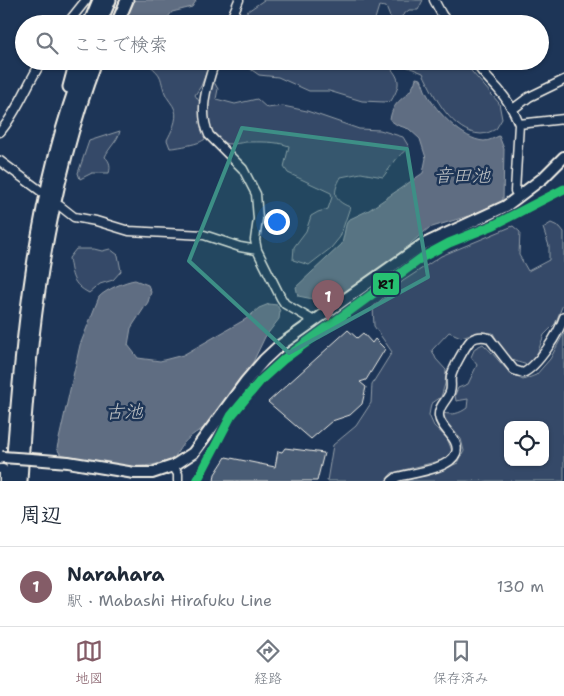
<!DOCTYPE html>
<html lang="ja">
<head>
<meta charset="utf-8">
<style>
	:root { --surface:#fff; --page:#f6f6f7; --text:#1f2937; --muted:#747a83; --line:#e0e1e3; --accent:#845c67 }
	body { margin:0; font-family:"Shantell Sans","Klee One",sans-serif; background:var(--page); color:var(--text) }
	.controls { position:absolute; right:15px; bottom:15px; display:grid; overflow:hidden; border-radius:10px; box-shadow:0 1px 4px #0004 }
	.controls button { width:45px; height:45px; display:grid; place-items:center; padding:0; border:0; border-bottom:1px solid var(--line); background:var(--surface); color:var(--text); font:25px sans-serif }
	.you { position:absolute; left:276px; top:221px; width:18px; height:18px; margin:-12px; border:4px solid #fff; border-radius:50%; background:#1a73e8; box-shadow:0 0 0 8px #1a73e833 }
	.badge { display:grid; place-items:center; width:32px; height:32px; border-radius:50%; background:var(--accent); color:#fff; font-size:16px; font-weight:700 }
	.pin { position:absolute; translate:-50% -41px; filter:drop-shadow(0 1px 2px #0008) }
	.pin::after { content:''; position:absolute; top:26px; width:18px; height:15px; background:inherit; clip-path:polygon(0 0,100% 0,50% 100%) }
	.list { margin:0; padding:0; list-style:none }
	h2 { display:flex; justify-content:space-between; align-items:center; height:65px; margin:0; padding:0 20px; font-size:21px }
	h2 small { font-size:16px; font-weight:400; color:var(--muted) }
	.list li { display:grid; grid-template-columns:32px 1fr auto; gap:15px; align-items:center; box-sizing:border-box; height:80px; padding:0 20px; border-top:1px solid var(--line) }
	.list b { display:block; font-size:19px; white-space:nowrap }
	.list p { margin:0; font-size:16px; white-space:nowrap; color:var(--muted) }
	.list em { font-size:16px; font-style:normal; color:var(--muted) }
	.icon { flex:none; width:28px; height:28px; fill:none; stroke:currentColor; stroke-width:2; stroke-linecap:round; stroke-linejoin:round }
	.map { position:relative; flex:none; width:564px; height:481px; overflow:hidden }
	.search { position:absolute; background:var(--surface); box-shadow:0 1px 4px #0004; left:15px; right:15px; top:15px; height:55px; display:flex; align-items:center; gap:12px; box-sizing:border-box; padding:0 18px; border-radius:28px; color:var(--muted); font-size:19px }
	.sheet { height:145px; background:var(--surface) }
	nav { display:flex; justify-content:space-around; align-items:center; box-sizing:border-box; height:70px; border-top:1px solid var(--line); background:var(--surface); font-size:14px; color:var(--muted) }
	nav a { display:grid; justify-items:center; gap:2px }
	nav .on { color:var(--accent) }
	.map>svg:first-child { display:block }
	.green { fill:#354a67; stroke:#949ea8; fill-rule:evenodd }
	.water { fill:#5e6d82; stroke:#9aa2ab }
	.building { fill:#485b74; stroke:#f4f1e8 }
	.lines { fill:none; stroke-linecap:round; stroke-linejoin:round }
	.minor-casing { stroke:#f4f1e8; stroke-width:11 }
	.major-casing { stroke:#f4f1e8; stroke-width:14 }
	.highway-casing { stroke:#f4f1e8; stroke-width:15 }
	.minor { stroke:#1d3557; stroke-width:8 }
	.major { stroke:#1d3557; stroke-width:10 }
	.highway { stroke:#1d3557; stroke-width:11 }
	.major-bridge-casing { stroke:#f4f1e8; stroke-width:14; stroke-linecap:butt }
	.major-bridge { stroke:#1d3557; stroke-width:10 }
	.rail-1-casing { stroke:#1d3557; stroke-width:12 }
	.rail-1 { stroke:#26c172; stroke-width:9 }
	.marked { fill:#3d8f86; fill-opacity:0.2; stroke:#3d8f86; stroke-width:4; stroke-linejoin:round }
	.labels { text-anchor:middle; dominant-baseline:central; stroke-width:5; stroke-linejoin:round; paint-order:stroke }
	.water-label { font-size:19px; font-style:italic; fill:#c0c3c4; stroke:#1d3557 }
	.line-badge { stroke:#1d3557; stroke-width:2 }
	.pale-badge-label { font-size:14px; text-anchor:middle; font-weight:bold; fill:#111 }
</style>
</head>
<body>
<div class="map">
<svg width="564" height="481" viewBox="0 0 564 481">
	<rect width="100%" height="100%" fill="#1d3557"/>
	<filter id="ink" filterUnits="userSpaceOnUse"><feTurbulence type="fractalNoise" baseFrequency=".02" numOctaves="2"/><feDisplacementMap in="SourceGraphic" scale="10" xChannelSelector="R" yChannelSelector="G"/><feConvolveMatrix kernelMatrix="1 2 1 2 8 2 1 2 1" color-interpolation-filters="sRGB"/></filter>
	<g filter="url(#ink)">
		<!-- green -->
		<path class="green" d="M 264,0 L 423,0 L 418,10 L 409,10 L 396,21 L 390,17 L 386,7 L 379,6 L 375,19 L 377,24 L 237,24 L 240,13 L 245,13 Z
			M 148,61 L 211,61 L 201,86 L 195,95 L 201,104 L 209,100 L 210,90 L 214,82 L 218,89 L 216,99 L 235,104 L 257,99 L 267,108 L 283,106 L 307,111 L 359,129 L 380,130 L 403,137 L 409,147 L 398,157 L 383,177 L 361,173 L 341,177 C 333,192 332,200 350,207 L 340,237 L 331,248 L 309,265 L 293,260 L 294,247 L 306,231 L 311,216 L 318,212 L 328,209 L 332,197 L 331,193 L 288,173 L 284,167 L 289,146 C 276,141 259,142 246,142 C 240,143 235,144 230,144 C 223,144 218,138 212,138 C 206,137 202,142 197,143 C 191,145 176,148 170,148 L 167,140 C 171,132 178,120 175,110 C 173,104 167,99 165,93 C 159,77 164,77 148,64 Z
			M 245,61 L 385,61 C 399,78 403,81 391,101 L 384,102 L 362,101 L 329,91 L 309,91 L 278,77 L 259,75 L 249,68 Z
			M 400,61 L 466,61 L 472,72 L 499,103 L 502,119 L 496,129 C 492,131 486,134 481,134 C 452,133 434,96 423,73 L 403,65 Z
			M 120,131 C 118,141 109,147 105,157 C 110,161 111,167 109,173 L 92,173 L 80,179 L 78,173 L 89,141 Z
			M 551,223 L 560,227 L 564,232 L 564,302 L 555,324 L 544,335 L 537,354 L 529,365 C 507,361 503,352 493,333 L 474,333 L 461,337 L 449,332 L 432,350 L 436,359 L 446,370 L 445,384 L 441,397 L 431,404 L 429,415 L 434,426 L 447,438 L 452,451 L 443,460 L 392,473 L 385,481 L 327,481 L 333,445 L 356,426 L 371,403 L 372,384 L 392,352 L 374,326 L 373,307 L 403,281 L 441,256 L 513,226 L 520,232 L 519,255 L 528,271 L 549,260 L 549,246 L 543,228 Z
			M 76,249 L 94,249 L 102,251 L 110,249 L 118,255 L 121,271 L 113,280 L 100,284 L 89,293 C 72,284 72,276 69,258 Z
			M 564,333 L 564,481 L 405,481 L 439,471 L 458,463 L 464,451 L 461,439 L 445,422 L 443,413 C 452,415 459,414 467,408 L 468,399 L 456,401 L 455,395 L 458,388 L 468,384 L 477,365 L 471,357 L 475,348 L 483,344 C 497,356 505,373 523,380 L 536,375 L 550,359 ZM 508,425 L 545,425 L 545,462 L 508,462 Z"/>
		<!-- water -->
		<path class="water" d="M 135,0 L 195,0 L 196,1 L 192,7 L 172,12 L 163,24 C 150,24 135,26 128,14 Z
			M 416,78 L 421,79 C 423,83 424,89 427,94 C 436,111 463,140 484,141 C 489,141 494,138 499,136 L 504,149 L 503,201 L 471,215 L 429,228 L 411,243 L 410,248 L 345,293 L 328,302 L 298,296 L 296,287 L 342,244 L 346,225 L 348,220 L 369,210 L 423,173 L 426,158 L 420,139 L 409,129 L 397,125 L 390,120 C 393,96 411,100 416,78 Z
			M 135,280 L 148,285 L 151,292 L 148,302 L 131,328 L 128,345 L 138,358 L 160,361 L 183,355 L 246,319 L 259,308 L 269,304 L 277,305 L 280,311 L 279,319 L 265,337 L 253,362 L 206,427 C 191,434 181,443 174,459 C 136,474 99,462 60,454 L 57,448 L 80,345 L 99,297 C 105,290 126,281 135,280 Z"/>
		<!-- building -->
		<path class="building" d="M 348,330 L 357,338 L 363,333 L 372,343 L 375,339 L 385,349 L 366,380 L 360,382 L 366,387 L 362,404 L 350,415 L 332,421 L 311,439 L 268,402 Z
			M 285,448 L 324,453 L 317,481 L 214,481 L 215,474 L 226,457 L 275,467 L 278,451 L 282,452 Z"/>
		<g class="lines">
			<!-- minor casing -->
			<g class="minor-casing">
				<path id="minor" d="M 434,0 L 442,15 L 449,24
					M 67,24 L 86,0
					M 229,24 L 239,0
					M 215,61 C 207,85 198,111 209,135 L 243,169 L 256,194 L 258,219 L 255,240 L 257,250 L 281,298 L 285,304 L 314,321
					M 475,61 C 481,73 489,79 498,89 C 507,99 514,111 519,124
					M 513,109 L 529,97 L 564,80
					M 0,132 C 18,111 27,84 42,61
					M 0,161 L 42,192
					M 519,197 L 515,191 L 519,124 L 564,119
					M 60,206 L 74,217 L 96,221 L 129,231 L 204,235 L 240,247 L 257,250
					M 173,466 L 178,474 L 178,481
					M 0,469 L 3,469 L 4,472 L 4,481
					M 392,481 L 397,477 C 413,473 450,469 456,453 C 461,439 440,429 439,416 C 438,406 447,401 450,392 C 452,387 450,382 451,377 C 452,370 466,345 471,340 C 477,336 483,336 489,338 L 514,370 L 523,373 C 538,366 559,333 564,317"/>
			</g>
			<!-- major casing -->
			<g class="major-casing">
				<path id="major" d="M 31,459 L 68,462 L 134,473 L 152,473 L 173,466 L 193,453 L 246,381 L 264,360 L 279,346 L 422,245 L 506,206 L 543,178 L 564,157"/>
			</g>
			<!-- highway casing -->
			<g class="highway-casing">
				<path id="highway" d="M 89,24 L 99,0
					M 100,24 L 110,0
					M 117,24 L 127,0
					M 69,87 L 76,61
					M 11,481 C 22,339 33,195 85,61
					M 21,481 C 29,338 45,196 96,61"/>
			</g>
			<!-- minor -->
			<use href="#minor" class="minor"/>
			<!-- major -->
			<use href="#major" class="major"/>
			<!-- highway -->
			<use href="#highway" class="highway"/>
			<!-- major-bridge casing -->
			<g class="major-bridge-casing">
				<path id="major-bridge" d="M 2,457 L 31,459"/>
			</g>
			<!-- major-bridge -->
			<use href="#major-bridge" class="major-bridge"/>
			<!-- rail-1 casing -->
			<g class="rail-1-casing">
				<path id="rail-1" d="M 197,481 L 231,416 L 261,380 L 284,359 L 423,257 L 449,243 L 494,225 L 564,189"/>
			</g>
			<!-- rail-1 -->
			<use href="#rail-1" class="rail-1"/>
		</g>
	</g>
	<!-- marked area -->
	<path class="marked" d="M 242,128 L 407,149 L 428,277 L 289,353 L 189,261 Z"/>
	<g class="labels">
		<!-- water labels -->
		<g class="water-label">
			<text x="462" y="175">音田池</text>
			<text x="124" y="411">古池</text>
		</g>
	</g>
	<rect class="line-badge" x="372" y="272" width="28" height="24" rx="5" fill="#26c172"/>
	<g class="pale-badge-label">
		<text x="386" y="289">R1</text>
	</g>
</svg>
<div class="controls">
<button><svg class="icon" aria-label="locate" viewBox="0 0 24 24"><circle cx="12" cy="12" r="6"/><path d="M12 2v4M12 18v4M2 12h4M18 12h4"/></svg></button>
</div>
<div class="you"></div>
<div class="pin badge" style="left:328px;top:321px">1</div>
<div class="search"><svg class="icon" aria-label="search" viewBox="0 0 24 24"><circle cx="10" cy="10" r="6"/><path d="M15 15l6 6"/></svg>ここで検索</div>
</div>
<section class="sheet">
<h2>周辺<small></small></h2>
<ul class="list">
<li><span class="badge">1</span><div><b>Narahara</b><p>駅 · Mabashi Hirafuku Line</p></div><em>130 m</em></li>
</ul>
</section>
<nav>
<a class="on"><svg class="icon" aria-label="map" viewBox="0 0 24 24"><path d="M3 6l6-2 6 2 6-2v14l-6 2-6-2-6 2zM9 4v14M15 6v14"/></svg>地図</a>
<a><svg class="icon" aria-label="directions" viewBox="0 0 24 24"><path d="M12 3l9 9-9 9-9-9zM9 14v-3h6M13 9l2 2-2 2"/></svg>経路</a>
<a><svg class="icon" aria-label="saved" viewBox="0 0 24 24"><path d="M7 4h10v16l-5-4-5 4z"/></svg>保存済み</a>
</nav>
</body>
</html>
